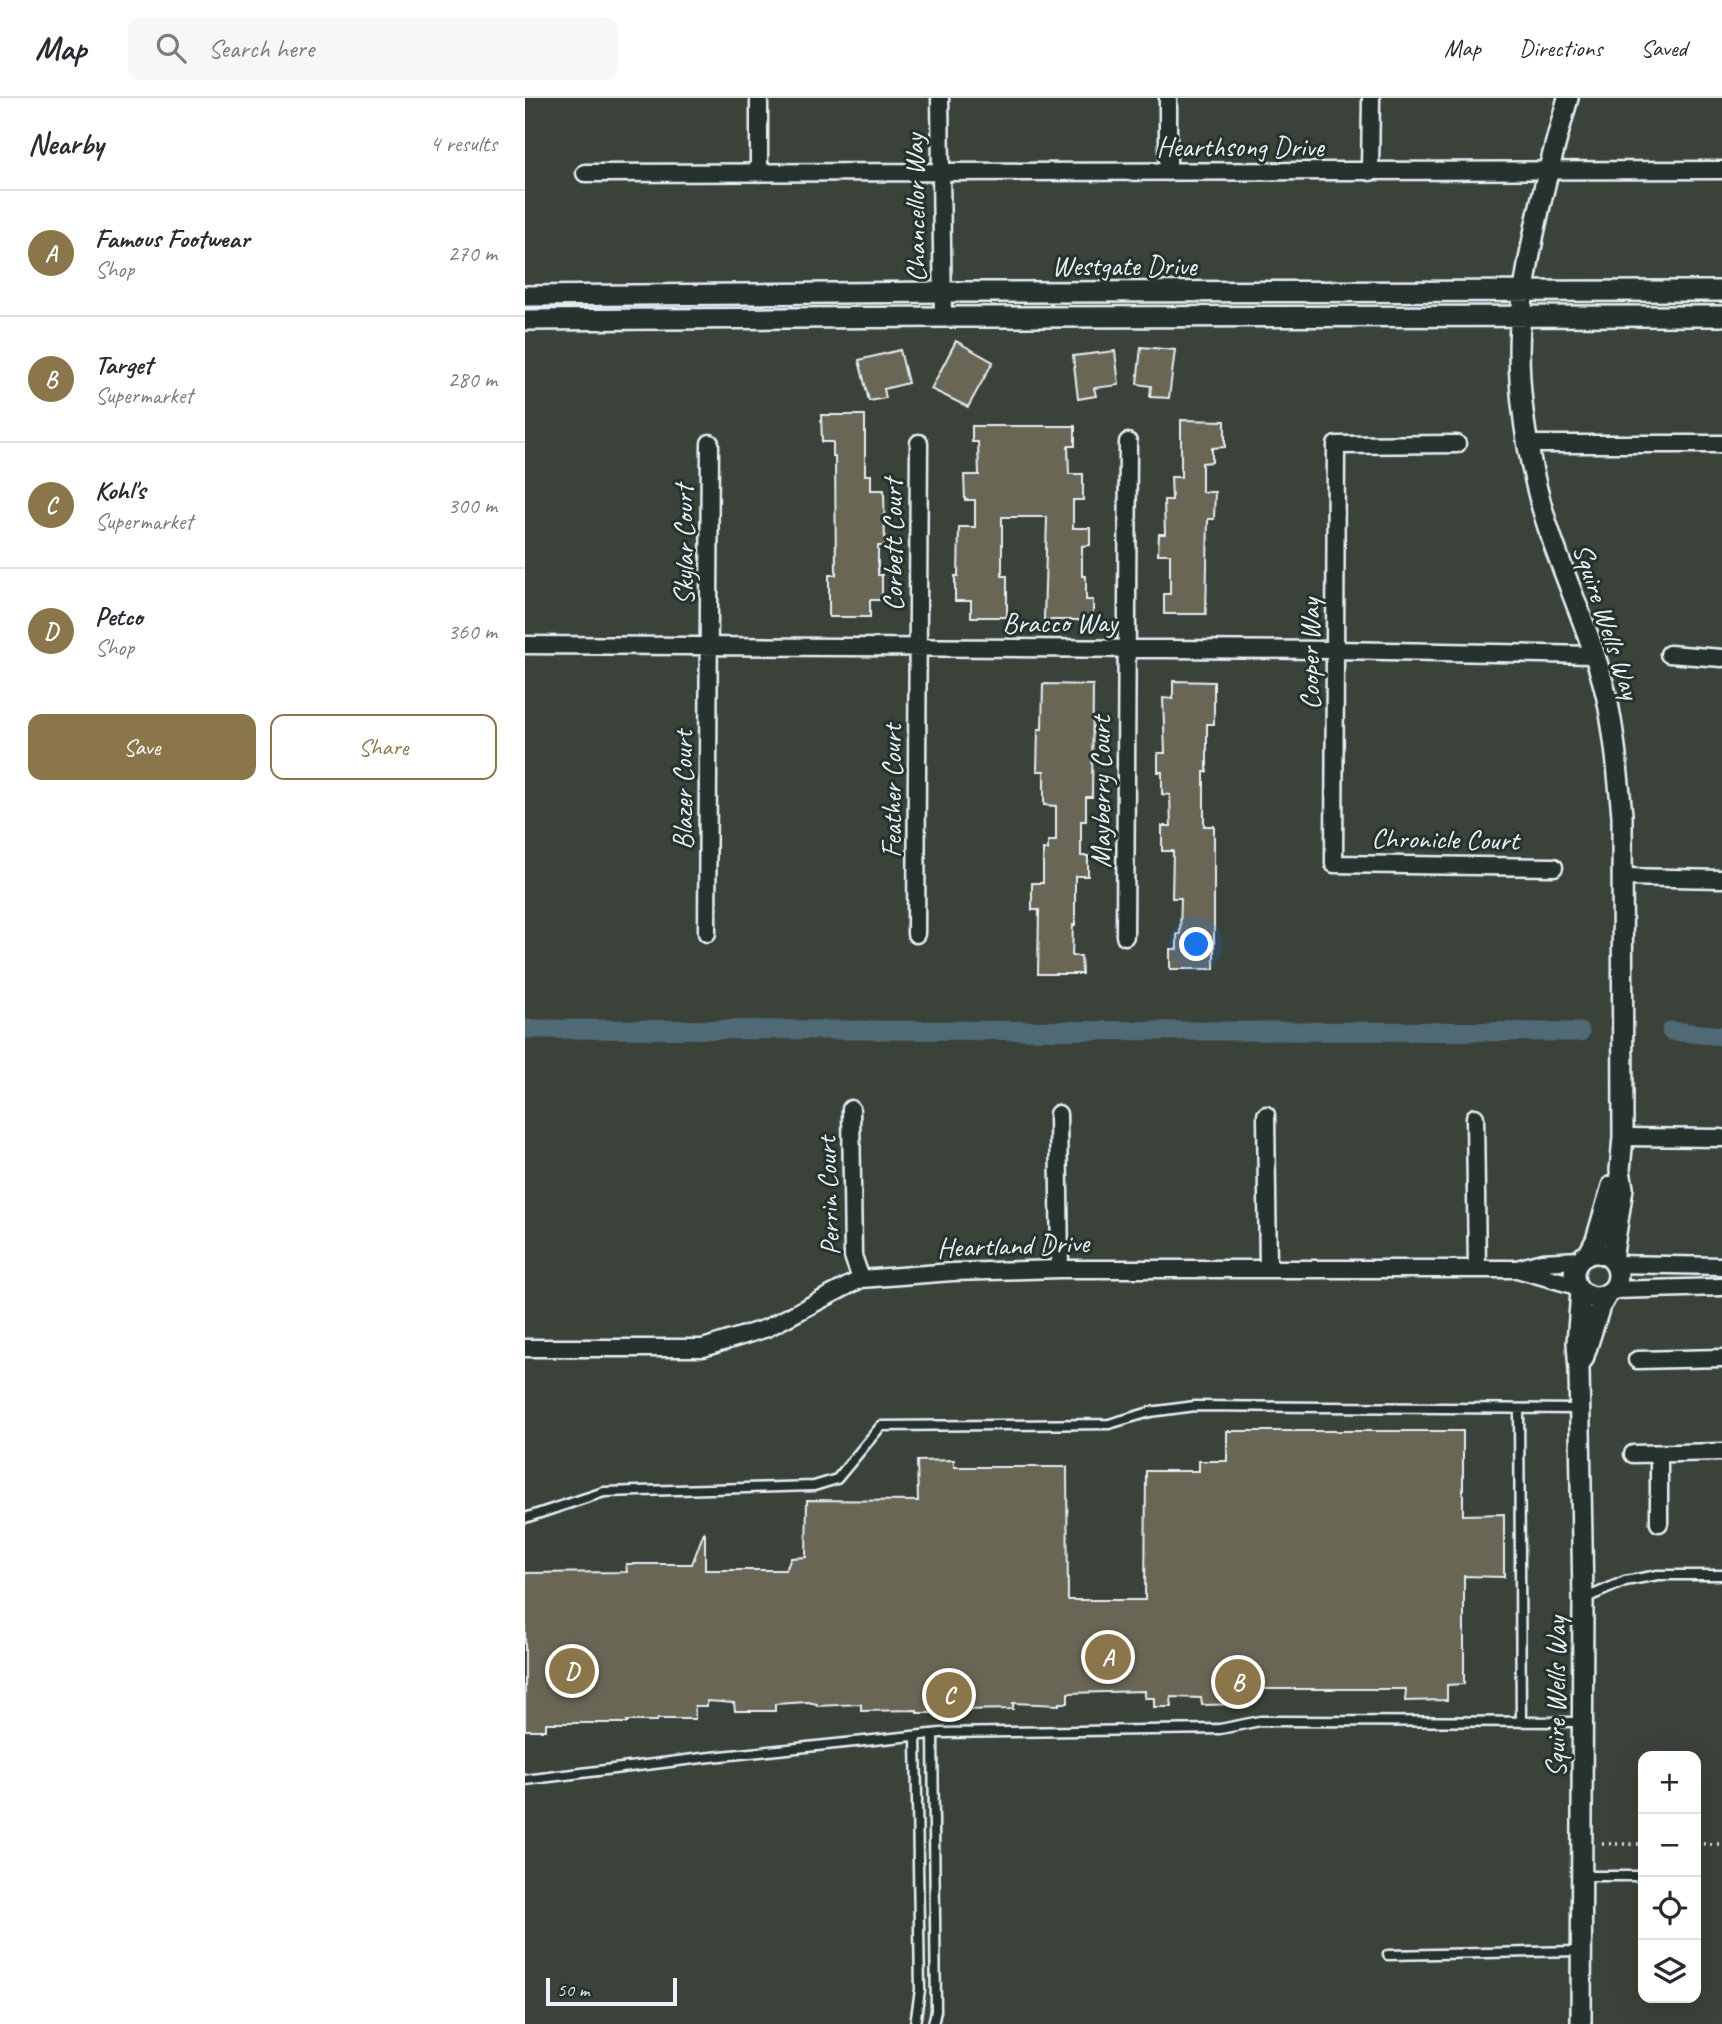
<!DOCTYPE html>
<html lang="en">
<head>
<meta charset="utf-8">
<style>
	:root { --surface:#fff; --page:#f7f7f7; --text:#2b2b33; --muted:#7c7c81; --line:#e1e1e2; --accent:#8a764a }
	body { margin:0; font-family:Caveat,sans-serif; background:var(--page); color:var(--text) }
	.controls { position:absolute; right:21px; bottom:21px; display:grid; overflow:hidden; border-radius:14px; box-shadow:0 7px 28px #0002 }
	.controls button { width:63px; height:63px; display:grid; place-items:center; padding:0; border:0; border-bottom:2px solid var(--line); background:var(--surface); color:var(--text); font:35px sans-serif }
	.scale { position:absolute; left:21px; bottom:18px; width:131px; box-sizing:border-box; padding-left:7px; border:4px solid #e8f1f8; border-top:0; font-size:19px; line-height:24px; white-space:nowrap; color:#e8f1f8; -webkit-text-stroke:5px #26332d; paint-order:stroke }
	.you { position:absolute; left:672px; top:847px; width:24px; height:24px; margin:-18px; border:5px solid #fff; border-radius:50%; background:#1a73e8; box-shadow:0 0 0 10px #1a73e833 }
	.badge { display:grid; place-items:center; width:46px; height:46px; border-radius:50%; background:var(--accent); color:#fff; font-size:23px; font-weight:700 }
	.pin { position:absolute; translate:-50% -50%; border:4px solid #fff; box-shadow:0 2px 7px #0006 }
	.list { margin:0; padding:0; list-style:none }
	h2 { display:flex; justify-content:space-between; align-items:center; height:91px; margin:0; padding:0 28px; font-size:30px }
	h2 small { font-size:23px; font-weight:400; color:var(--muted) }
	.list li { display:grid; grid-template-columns:46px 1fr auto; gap:21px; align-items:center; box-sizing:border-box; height:126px; padding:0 28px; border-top:2px solid var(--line) }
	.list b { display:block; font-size:26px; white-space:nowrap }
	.list p { margin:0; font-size:23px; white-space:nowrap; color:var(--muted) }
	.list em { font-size:23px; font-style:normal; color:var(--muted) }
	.actions { display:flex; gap:14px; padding:21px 28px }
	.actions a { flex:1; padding:16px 0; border:2px solid var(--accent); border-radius:14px; text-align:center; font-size:24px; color:var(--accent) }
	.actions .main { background:var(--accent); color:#fff }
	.icon { flex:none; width:38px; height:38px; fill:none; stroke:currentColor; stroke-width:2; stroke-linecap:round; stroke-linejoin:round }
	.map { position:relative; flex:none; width:1197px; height:1926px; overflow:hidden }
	header { display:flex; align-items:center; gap:42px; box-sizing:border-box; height:98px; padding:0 35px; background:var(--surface); border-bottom:2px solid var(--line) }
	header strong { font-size:33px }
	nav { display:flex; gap:38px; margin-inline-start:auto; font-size:24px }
	.search { width:490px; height:63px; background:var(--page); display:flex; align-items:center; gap:18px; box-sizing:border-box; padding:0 24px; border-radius:14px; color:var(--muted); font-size:26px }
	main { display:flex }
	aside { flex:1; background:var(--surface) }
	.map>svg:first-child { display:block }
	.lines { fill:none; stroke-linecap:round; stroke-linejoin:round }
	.canal { stroke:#506a75; stroke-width:19 }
	.building { fill:#6b6654; stroke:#e8f1f8; stroke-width:2 }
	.service-casing { stroke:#e8f1f8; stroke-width:13 }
	.minor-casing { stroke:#e8f1f8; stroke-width:21 }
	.tertiary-casing { stroke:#e8f1f8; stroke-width:24 }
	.path { stroke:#e8f1f8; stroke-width:3.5; stroke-dasharray:2 5; stroke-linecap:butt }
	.service { stroke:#26332d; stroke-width:8 }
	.minor { stroke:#26332d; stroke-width:16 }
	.tertiary { stroke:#26332d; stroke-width:19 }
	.labels { text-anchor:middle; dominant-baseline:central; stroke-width:6; stroke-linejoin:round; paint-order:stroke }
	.street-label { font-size:28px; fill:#e8f1f8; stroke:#26332d }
</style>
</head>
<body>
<header>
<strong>Map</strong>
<div class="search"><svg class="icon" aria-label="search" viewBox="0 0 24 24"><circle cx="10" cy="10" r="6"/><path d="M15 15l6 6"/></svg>Search here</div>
<nav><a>Map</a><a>Directions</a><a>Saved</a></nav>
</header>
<main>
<aside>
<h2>Nearby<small>4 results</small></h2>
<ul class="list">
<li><span class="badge">A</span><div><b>Famous Footwear</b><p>Shop</p></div><em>270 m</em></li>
<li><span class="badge">B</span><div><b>Target</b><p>Supermarket</p></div><em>280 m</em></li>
<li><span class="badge">C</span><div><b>Kohl's</b><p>Supermarket</p></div><em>300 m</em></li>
<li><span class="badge">D</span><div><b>Petco</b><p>Shop</p></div><em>360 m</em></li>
</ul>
<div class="actions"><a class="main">Save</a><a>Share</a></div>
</aside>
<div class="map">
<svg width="1197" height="1926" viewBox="0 0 1197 1926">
	<rect width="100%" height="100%" fill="#3b4239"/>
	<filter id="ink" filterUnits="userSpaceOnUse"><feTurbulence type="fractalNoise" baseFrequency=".0143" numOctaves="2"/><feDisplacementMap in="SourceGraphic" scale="14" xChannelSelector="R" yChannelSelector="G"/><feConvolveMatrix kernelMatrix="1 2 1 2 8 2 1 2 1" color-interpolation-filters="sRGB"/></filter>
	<g filter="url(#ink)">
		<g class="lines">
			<!-- canal -->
			<path class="canal" d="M 0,931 L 1055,934
				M 1146,933 L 1197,938"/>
		</g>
		<!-- building -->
		<path class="building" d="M 431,243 L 468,264 L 443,309 L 406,291 Z
			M 616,249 L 650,252 L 644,300 L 625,299 L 626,288 L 612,286 Z
			M 375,252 L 383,285 L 359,291 L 361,300 L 344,303 L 334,262 Z
			M 590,253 L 594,287 L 569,290 L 571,298 L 553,301 L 548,258 Z
			M 296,317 L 340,317 L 340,377 L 346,377 L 346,392 L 359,392 L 360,448 L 353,448 L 353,477 L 357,477 L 357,502 L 345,502 L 345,519 L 304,519 L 304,477 L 311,477 L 310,358 L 308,358 L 308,344 L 297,344 Z
			M 656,322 L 700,323 L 700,349 L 687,350 L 687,364 L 677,365 L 677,394 L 690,394 L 689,421 L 683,421 L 681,516 L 639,516 L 639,496 L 645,496 L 645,456 L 633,456 L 634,436 L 640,436 L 639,402 L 647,402 L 646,379 L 656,379 Z
			M 447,328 L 550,328 L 550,348 L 543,348 L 544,376 L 558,376 L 558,402 L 548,402 L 548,430 L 565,430 L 565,447 L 557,448 L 557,478 L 561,478 L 561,502 L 568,502 L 568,522 L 519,522 L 522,419 L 477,419 L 477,478 L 482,478 L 482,519 L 446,519 L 446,503 L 430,503 L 430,478 L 433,478 L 434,429 L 450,429 L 450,402 L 440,402 L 439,377 L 454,377 L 453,344 L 447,344 Z
			M 648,583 L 689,584 L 689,626 L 682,626 L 682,674 L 679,674 L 679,728 L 689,728 L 689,871 L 645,871 L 645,851 L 652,851 L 652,836 L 655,836 L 656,800 L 647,800 L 648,753 L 637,753 L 637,728 L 646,728 L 645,697 L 637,696 L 637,674 L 633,674 L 633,655 L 640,655 L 638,600 L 648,601 Z
			M 518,586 L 568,587 L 567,699 L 561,699 L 561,723 L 556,723 L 556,758 L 563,758 L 563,778 L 550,778 L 550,827 L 548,827 L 547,858 L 556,858 L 557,876 L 513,876 L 514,812 L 507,812 L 507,785 L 518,785 L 518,752 L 523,752 L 523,743 L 531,743 L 531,708 L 519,707 L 519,673 L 512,673 L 513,631 L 517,631 Z
			M 702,1333 L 938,1333 L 938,1417 L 979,1416 L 979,1479 L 939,1478 L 939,1586 L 922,1587 L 922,1602 L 880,1603 L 881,1591 L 725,1591 L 725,1606 L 677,1607 L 676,1600 L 646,1599 L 647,1609 L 629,1609 L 629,1600 L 620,1600 L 620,1593 L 543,1595 L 543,1605 L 534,1605 L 534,1607 L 488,1605 L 488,1611 L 434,1612 L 434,1615 L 392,1615 L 392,1612 L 336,1613 L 336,1606 L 292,1608 L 292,1606 L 283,1604 L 250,1606 L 250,1613 L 210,1613 L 209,1605 L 182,1603 L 182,1608 L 170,1608 L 170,1621 L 133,1621 L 132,1623 L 102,1623 L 102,1625 L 21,1625 L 21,1632 L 0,1632 L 0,1475 L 102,1474 L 101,1466 L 167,1466 L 179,1434 L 180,1435 L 180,1472 L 261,1472 L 266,1460 L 281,1459 L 282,1402 L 393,1403 L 392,1363 L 429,1362 L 429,1369 L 542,1369 L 543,1502 L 620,1502 L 621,1373 L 674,1373 L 674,1363 L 702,1363 Z"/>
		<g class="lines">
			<!-- service casing -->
			<g class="service-casing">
				<path id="service" d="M 994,1311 L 996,1624
					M 0,1420 L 79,1394 L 289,1388 L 312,1381 L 356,1328 L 584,1326 L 625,1314 L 670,1308 L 1053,1311
					M 1061,1500 L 1100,1483 L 1133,1477 L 1197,1477
					M 0,1682 L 177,1660 L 416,1635 L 695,1631 L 735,1623 L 1057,1624
					M 1057,1778 L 1112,1778
					M 863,1857 L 1056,1853
					M 390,1926 L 395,1892 L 391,1638
					M 408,1926 L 411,1913 L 408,1636"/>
			</g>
			<!-- minor casing -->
			<g class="minor-casing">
				<path id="minor" d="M 234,0 L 234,75
					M 415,0 L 418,219
					M 643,0 L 643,74
					M 845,74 L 846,0
					M 60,75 L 1197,72
					M 932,346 L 811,347 L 809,766 L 1029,769
					M 1003,346 L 1197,346
					M 0,547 L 810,552 L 1069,557
					M 1144,556 L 1197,560
					M 1097,779 L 1197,781
					M 182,835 L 185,345
					M 391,836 L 394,345
					M 600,838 L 603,344
					M 326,1011 L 328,1158 L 336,1181
					M 533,1016 L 535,1171
					M 741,1017 L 743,1171
					M 950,1019 L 952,1171
					M 1098,1039 L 1197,1040
					M 1090,1166 L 1197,1168
					M 992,1171 L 1052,1188
					M 1088,1192 L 1197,1189
					M 0,1250 L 178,1250 L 242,1230 L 336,1181 L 427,1174 L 535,1171 L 992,1171 L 1017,1164 L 1055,1162
					M 1112,1262 L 1197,1260
					M 1108,1356 L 1197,1354
					M 1134,1425 L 1134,1356"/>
			</g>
			<!-- tertiary casing -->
			<g class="tertiary-casing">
				<path id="tertiary" d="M 1043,0 C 1023,72 1004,143 996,217 C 990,269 999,339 1012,391 C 1029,461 1064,526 1081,596 C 1090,636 1093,677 1097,717 L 1098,1039 L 1095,1072 L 1098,1090 L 1087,1162
					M 0,198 L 417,194 L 1197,193
					M 0,222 L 418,219 L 1197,218
					M1049 1177a22 22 0 1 1 44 0a22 22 0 1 1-44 0Z
					M 1063,1157 L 1071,1142 L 1087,1088
					M 1056,1193 L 1052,1245 L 1054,1272 L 1058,1502 L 1056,1926
					M 1058,1261 L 1074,1211 L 1083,1195"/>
			</g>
			<!-- path -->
			<path class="path" d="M 1077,1746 L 1118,1746
				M 1171,1746 L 1197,1746"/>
			<!-- service -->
			<use href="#service" class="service"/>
			<!-- minor -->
			<use href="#minor" class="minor"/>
			<!-- tertiary -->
			<use href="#tertiary" class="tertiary"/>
		</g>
	</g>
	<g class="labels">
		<!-- street labels -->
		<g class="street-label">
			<text x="715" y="48">Hearthsong Drive</text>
			<text transform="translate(390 110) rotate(-91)">Chancellor Way</text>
			<text x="599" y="167">Westgate Drive</text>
			<text transform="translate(158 447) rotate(-90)">Skylar Court</text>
			<text transform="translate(367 447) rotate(-90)">Corbett Court</text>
			<text transform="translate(1082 523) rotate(72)">Squire Wells Way</text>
			<text x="535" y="524">Bracco Way</text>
			<text transform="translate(784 556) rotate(-90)">Cooper Way</text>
			<text transform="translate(157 692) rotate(-90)">Blazer Court</text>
			<text transform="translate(366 693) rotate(-90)">Feather Court</text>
			<text transform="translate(575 694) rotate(-90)">Mayberry Court</text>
			<text transform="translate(920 741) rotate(1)">Chronicle Court</text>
			<text transform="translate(303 1098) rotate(-92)">Perrin Court</text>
			<text transform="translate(488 1147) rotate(-2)">Heartland Drive</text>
			<text transform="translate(1030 1599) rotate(-90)">Squire Wells Way</text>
		</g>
	</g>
</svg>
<div class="controls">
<button>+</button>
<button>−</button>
<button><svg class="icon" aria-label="locate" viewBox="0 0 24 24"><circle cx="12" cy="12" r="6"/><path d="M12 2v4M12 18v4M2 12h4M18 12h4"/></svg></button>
<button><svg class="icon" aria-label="layers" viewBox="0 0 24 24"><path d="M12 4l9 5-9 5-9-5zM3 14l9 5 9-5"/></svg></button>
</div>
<div class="scale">50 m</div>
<div class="you"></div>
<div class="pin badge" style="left:583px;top:1559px">A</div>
<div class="pin badge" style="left:713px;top:1584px">B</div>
<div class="pin badge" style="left:424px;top:1597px">C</div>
<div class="pin badge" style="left:47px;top:1573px">D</div>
</div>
</main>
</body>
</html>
